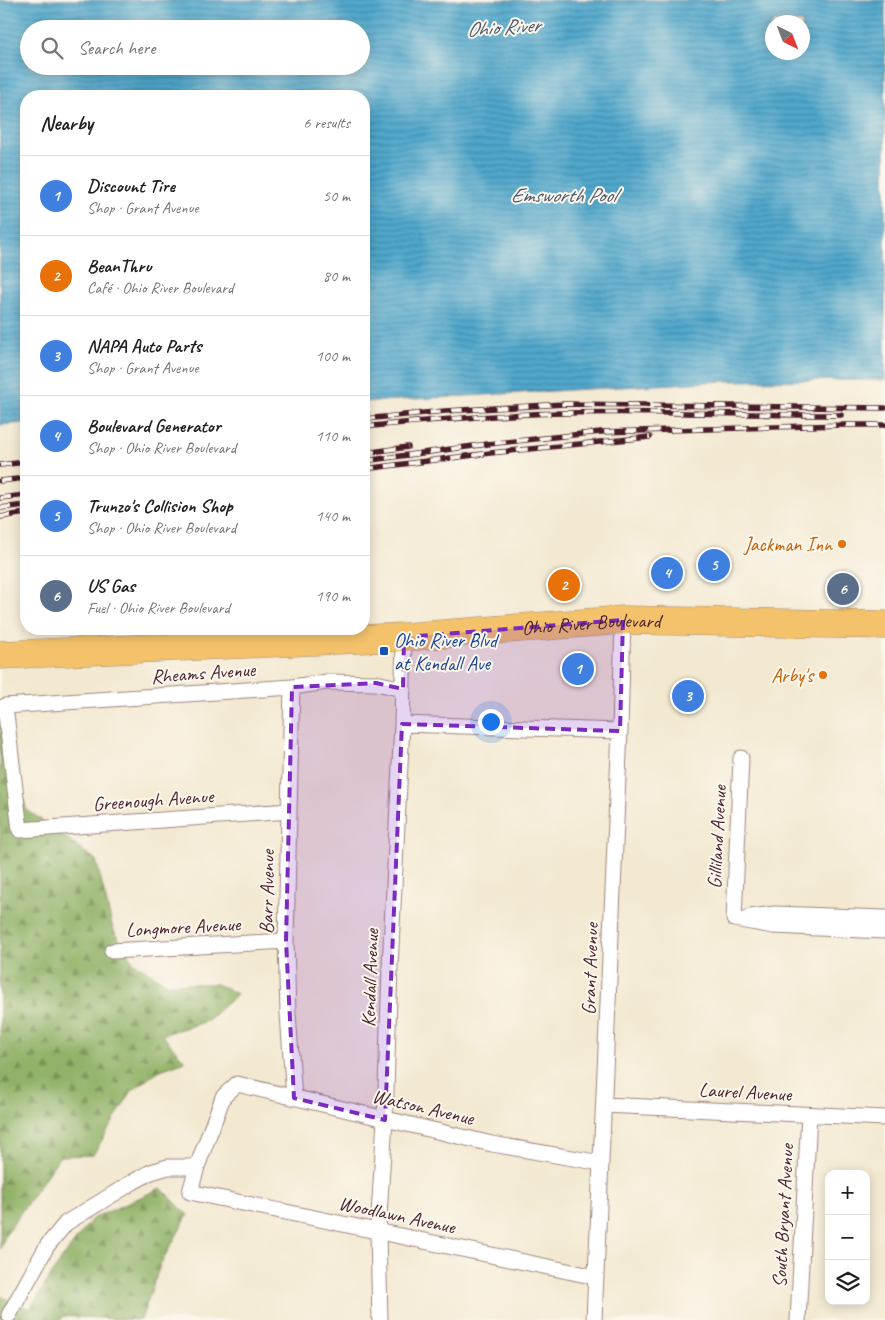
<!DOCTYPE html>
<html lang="en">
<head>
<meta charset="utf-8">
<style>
	:root { --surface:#fff; --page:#f6f6f6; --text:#202124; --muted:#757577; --line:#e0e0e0; --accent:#2563eb }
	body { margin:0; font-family:Caveat,sans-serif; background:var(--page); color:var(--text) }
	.controls { position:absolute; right:15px; bottom:15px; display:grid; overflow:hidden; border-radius:10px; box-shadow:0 2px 12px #0003 }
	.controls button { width:45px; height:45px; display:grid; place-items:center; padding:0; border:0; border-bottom:1px solid var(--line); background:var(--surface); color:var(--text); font:25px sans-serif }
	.compass { position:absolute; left:765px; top:15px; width:45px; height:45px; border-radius:50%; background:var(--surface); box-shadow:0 2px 12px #0003; rotate:138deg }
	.you { position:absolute; left:490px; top:721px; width:18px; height:18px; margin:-12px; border:4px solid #fff; border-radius:50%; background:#1a73e8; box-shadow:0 0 0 8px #1a73e833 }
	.badge { display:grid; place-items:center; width:32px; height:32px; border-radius:50%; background:var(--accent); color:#fff; font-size:16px; font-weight:700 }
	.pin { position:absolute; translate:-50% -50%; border:2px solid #fff; box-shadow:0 1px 5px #0006 }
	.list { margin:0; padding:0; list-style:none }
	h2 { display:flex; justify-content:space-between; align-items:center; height:65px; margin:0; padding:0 20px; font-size:21px }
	h2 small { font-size:16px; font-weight:400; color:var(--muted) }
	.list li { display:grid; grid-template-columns:32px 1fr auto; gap:15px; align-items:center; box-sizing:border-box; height:80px; padding:0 20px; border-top:1px solid var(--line) }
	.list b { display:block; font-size:19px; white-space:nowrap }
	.list p { margin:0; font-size:16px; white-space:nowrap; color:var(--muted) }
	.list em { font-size:16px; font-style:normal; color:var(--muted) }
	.icon { flex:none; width:28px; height:28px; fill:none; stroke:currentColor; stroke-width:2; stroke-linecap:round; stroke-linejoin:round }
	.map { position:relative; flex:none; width:885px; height:1320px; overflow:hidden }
	.search { position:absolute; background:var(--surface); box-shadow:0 2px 12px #0003; left:20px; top:20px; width:350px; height:55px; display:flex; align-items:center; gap:12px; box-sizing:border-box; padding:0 18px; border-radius:28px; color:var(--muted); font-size:19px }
	.panel { position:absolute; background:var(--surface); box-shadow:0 2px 12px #0003; left:20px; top:90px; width:350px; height:545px; border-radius:20px }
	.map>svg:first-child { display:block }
	.forest { fill:url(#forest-firs); stroke:#6e6849 }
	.water { fill:url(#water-rules); stroke:#4c637c; fill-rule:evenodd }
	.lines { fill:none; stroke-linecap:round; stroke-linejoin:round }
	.street-casing { stroke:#9e847e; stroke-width:17 }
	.highway-casing { stroke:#9e847e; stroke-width:29 }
	.street { stroke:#fff; stroke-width:15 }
	.highway { stroke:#f3c26a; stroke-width:28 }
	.rail-casing { stroke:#4a1f2b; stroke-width:5.5 }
	.rail { stroke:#fbf7ec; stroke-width:4; stroke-dasharray:11; stroke-linecap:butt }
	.marked { fill:#7b2cbf; fill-opacity:0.2; stroke:#7b2cbf; stroke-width:4; stroke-dasharray:10 6; stroke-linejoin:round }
	.food-dot { fill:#e8710a; stroke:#fbf7ec; stroke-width:2 }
	.transit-dot { fill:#1a4fb4; stroke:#fbf7ec; stroke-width:2 }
	.labels { text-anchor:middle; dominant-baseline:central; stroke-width:4; stroke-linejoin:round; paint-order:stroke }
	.food-label { font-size:20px; fill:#c56008; stroke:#fbf7ec; text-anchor:end }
	.street-label { font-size:20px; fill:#4a1f2b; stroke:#fbf7ec }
	.transit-label { font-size:20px; fill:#164399; stroke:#fbf7ec; text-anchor:start }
	.water-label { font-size:21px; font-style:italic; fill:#4c556b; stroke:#fbf7ec }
</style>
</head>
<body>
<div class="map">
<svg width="885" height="1320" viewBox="0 0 885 1320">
	<defs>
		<pattern id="forest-firs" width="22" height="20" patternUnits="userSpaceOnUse" patternTransform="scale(1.25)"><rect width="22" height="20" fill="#91b267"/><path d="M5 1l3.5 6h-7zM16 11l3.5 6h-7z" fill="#789055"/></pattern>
		<pattern id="water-rules" width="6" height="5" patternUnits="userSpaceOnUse" patternTransform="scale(1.25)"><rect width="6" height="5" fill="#4fa7cc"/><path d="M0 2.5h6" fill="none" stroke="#4487a6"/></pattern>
	</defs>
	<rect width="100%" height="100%" fill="#fbf7ec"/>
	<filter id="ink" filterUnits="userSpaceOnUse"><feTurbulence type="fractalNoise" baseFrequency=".02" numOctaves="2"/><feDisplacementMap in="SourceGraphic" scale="10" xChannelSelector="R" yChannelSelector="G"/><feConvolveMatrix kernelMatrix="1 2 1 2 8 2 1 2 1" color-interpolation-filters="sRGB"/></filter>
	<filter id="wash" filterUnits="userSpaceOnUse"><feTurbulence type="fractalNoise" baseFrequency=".0096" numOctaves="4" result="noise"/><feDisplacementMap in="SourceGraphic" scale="20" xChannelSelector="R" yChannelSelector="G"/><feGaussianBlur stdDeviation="1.12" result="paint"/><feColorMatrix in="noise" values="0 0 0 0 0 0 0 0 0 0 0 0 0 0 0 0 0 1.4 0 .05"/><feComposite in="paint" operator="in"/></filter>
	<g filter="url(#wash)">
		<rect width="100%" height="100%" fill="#f3e9d1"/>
		<!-- forest -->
		<path class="forest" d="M 0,713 L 26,809 L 96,860 L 113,929 L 133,962 L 167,984 L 216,984 L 237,994 L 207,1021 L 162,1035 L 185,1061 L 158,1071 L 131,1092 L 93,1155 L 60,1156 L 6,1234 L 0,1249 Z
			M 161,1188 L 188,1215 L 161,1263 L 141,1320 L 63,1316 L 61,1320 L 0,1320 L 0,1296 L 30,1309 L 61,1260 L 92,1219 Z"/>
		<!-- water -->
		<path class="water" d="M 0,0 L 885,0 L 885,380 L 724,381 L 364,402 L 364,96 L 26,96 L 26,423 L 0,425 ZM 772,22 L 802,22 L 802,52 L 772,52 ZM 29,29 L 361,29 L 361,66 L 29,66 Z"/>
	</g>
	<g filter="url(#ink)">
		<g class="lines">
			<!-- street casing -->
			<g class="street-casing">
				<path id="street" d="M 292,687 L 286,941 L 288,1014 L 294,1098
					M 402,724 L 620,731
					M 289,811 L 20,830 L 5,706 L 292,687 L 327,682 L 376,683 L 403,689
					M 750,917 L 775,914 L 885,918
					M 734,919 L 741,758
					M 734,919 L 773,926 L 885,931
					M 112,951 L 286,941
					M 604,1105 L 885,1118
					M 596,1277 L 190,1192 L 197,1167 L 223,1097 L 237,1084 L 492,1144 L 601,1163
					M 9,1315 L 47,1246 L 66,1223 L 133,1182 L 151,1172 L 168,1167 L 197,1167
					M 380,1320 L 378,1231 L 385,1120 L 390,967 L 402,724 L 404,637
					M 594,1320 L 620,731 L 623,620
					M 798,1320 L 809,1115"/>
			</g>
			<!-- highway casing -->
			<g class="highway-casing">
				<g id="highway">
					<path id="s1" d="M 0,655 L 404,637 L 623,620 L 885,625"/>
				</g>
			</g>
			<!-- street -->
			<use href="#street" class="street"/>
			<!-- highway -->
			<use href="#highway" class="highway"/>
			<!-- rail casing -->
			<g class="rail-casing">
				<path id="rail" d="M 364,419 L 445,411 L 564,404 L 885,408
					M 364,427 C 432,420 499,414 568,413 C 659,411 750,415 841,415
					M 364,453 L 408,447
					M 364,461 L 488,444 L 601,432 L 845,425 L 885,425
					M 0,465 L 26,462
					M 364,469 L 490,453 L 650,437
					M 0,481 L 26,478
					M 0,498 L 26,495
					M 0,508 L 26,505
					M 0,517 L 26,513"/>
			</g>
			<!-- rail -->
			<use href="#rail" class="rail"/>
		</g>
	</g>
	<!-- marked area -->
	<path class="marked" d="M 623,620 L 620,731 L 402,724 L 385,1120 L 294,1098 L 286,941 L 292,687 L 376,683 L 403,689 L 404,637 Z"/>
	<!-- markers -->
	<g class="food-dot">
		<circle cx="842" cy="544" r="5"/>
		<circle cx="823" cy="675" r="5"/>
	</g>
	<rect class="transit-dot" x="379" y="646" width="10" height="10" rx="2.5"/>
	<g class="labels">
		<!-- food labels -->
		<g class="food-label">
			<text x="832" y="544">Jackman Inn</text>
			<text x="813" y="675">Arby's</text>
		</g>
		<!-- street labels -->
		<g class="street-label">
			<text stroke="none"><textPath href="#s1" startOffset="592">Ohio River Boulevard</textPath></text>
			<text transform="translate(203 673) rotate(-4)">Rheams Avenue</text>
			<text transform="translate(153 800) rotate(-4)">Greenough Avenue</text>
			<text transform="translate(717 837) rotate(-87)">Gilliland Avenue</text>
			<text transform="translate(267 892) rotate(-89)">Barr Avenue</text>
			<text transform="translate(183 927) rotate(-3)">Longmore Avenue</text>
			<text transform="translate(590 969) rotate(-88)">Grant Avenue</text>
			<text transform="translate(370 978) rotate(-88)">Kendall Avenue</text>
			<text transform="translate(745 1092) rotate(3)">Laurel Avenue</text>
			<text transform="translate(423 1107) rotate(13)">Watson Avenue</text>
			<text transform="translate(397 1215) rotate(12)">Woodlawn Avenue</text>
			<text transform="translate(783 1216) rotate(-87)">South Bryant Avenue</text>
		</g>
		<!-- transit labels -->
		<g class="transit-label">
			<text x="394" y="640">Ohio River Blvd<tspan x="394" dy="23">at Kendall Ave</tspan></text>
		</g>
		<!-- water labels -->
		<g class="water-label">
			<text transform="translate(503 27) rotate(-4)">Ohio River</text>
			<text x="563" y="195">Emsworth Pool</text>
		</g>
	</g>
</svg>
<div class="controls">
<button>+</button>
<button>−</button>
<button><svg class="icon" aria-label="layers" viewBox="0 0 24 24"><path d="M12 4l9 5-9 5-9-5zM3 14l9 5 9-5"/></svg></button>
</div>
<svg class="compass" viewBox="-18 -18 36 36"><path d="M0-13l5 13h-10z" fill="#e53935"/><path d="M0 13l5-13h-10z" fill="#757577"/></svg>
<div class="you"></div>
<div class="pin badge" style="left:578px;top:669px;background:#3f7fe0">1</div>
<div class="pin badge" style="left:564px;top:585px;background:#e8710a">2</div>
<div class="pin badge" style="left:688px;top:696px;background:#3f7fe0">3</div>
<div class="pin badge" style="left:667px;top:573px;background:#3f7fe0">4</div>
<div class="pin badge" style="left:714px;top:565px;background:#3f7fe0">5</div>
<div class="pin badge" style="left:843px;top:589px;background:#5c6f8a">6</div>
<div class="search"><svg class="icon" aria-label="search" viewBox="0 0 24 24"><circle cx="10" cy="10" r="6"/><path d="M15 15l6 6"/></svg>Search here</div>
<section class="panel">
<h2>Nearby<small>6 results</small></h2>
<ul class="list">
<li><span class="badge" style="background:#3f7fe0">1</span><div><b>Discount Tire</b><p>Shop · Grant Avenue</p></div><em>50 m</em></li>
<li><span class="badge" style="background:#e8710a">2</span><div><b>BeanThru</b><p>Café · Ohio River Boulevard</p></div><em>80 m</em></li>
<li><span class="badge" style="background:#3f7fe0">3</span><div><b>NAPA Auto Parts</b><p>Shop · Grant Avenue</p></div><em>100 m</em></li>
<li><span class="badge" style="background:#3f7fe0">4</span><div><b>Boulevard Generator</b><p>Shop · Ohio River Boulevard</p></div><em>110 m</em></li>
<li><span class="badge" style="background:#3f7fe0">5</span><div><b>Trunzo's Collision Shop</b><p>Shop · Ohio River Boulevard</p></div><em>140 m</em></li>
<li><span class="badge" style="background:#5c6f8a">6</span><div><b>US Gas</b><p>Fuel · Ohio River Boulevard</p></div><em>190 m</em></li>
</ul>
</section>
</div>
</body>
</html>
